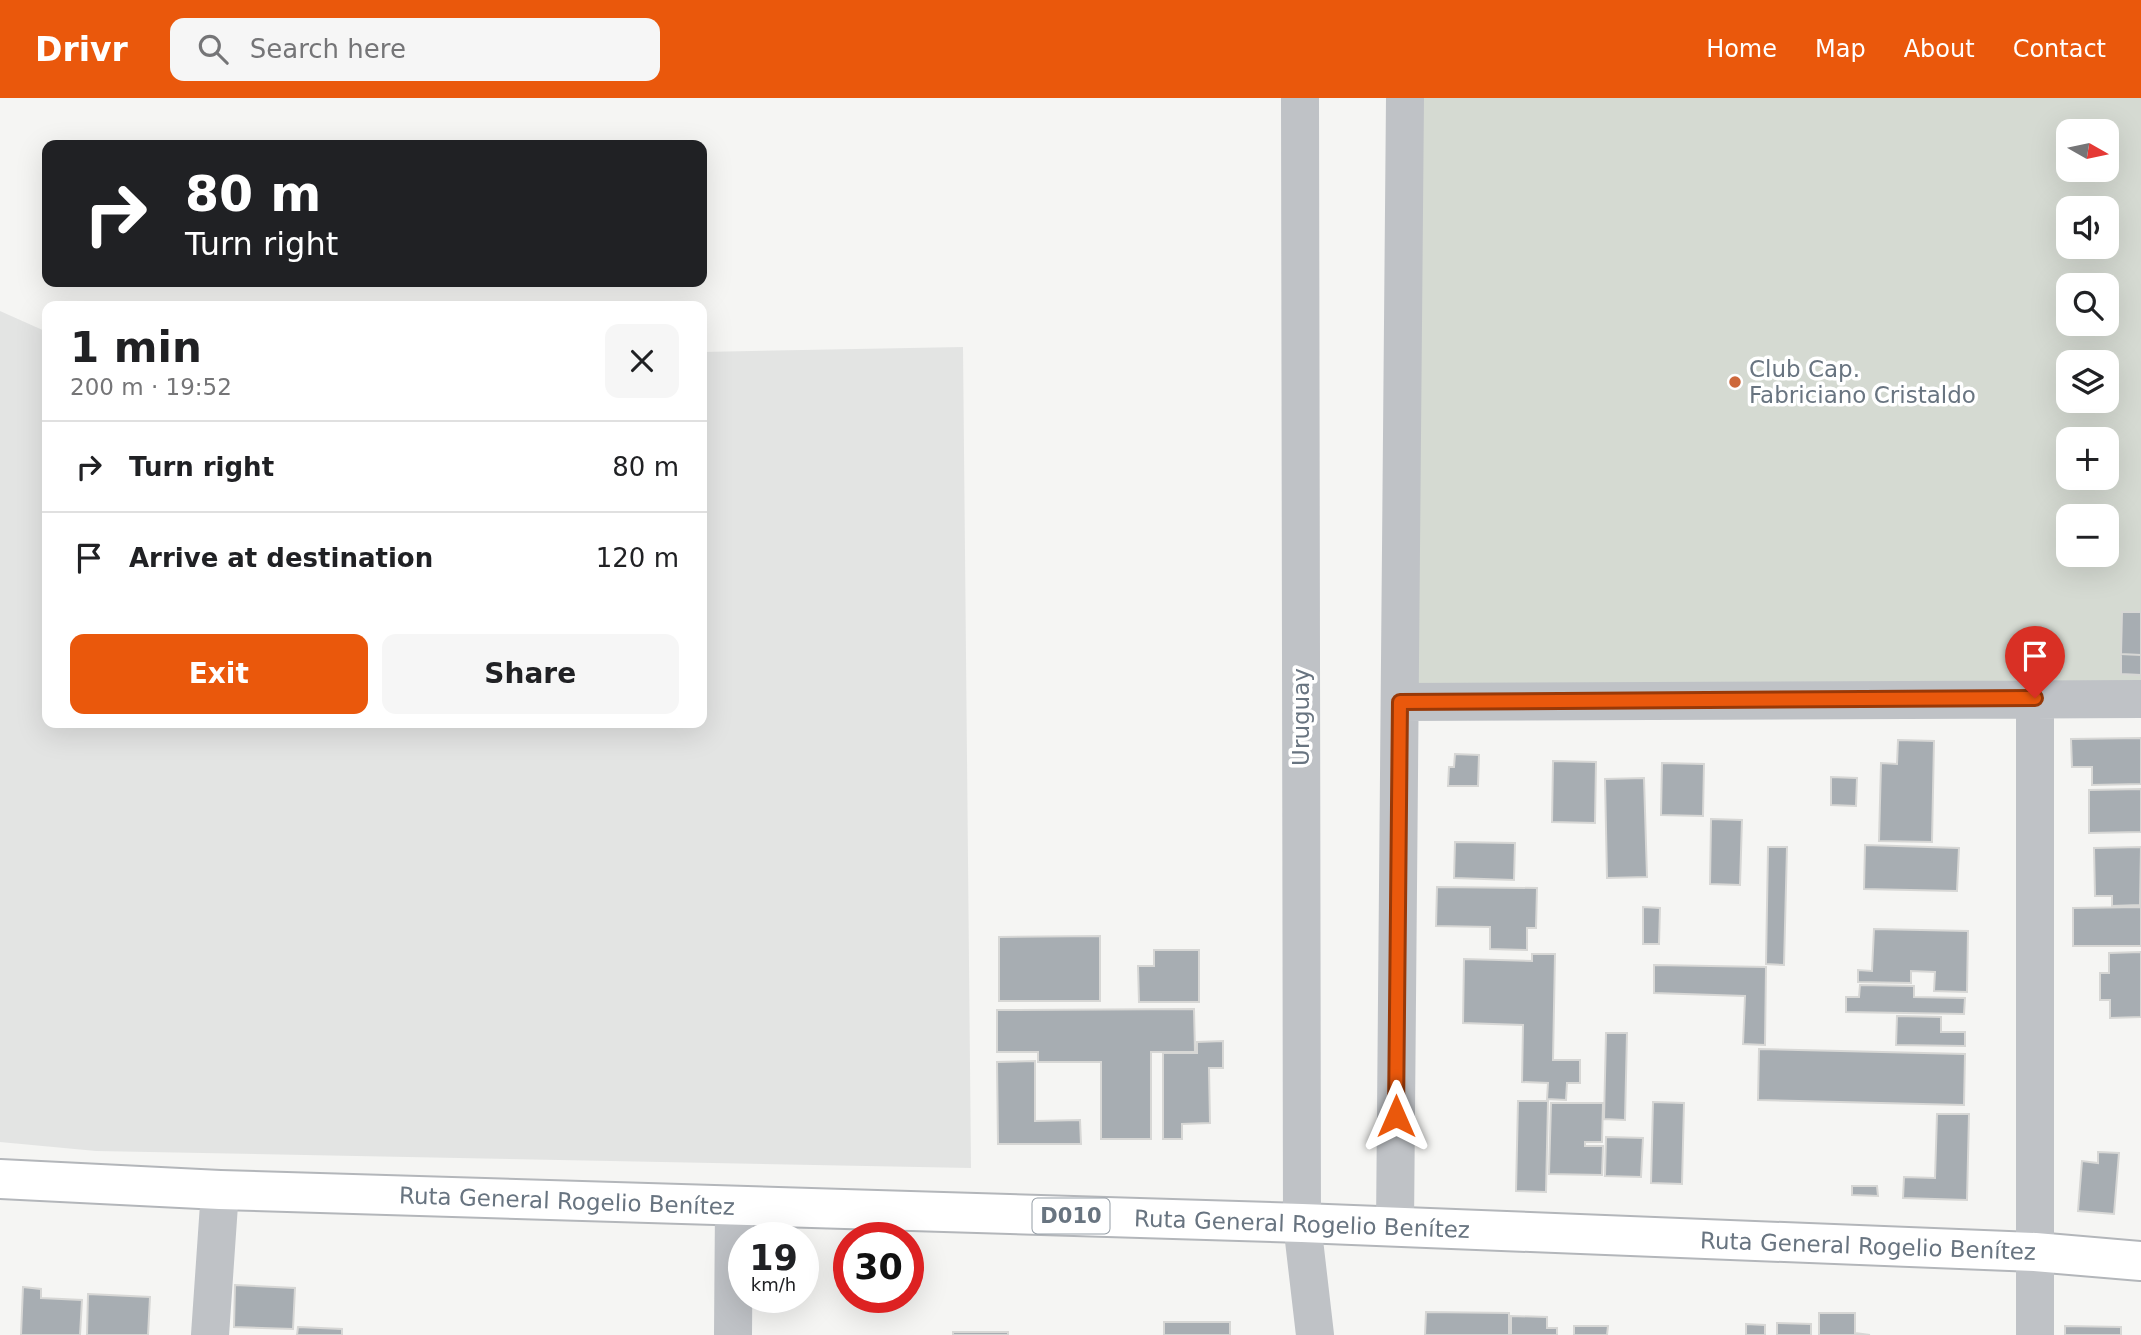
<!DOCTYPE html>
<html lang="en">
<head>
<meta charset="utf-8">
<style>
  body { margin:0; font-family:"DejaVu Sans",sans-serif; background:#f6f6f6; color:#202124; height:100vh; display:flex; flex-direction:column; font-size:26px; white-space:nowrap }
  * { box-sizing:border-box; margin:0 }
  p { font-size:23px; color:#757577 }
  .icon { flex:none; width:38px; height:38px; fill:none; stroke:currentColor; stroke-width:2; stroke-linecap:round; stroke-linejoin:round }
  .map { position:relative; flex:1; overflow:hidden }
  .side { position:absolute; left:42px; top:203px; width:665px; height:427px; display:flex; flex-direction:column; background:#fff; border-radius:14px; box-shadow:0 7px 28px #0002 }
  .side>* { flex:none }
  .banner { position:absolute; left:42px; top:42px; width:665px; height:147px; border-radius:14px; box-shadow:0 7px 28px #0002; background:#202124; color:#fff; overflow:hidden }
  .needle { width:46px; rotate:99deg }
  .tools { position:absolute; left:2056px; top:21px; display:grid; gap:14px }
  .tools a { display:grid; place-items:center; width:63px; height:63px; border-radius:14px; background:#fff; box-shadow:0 7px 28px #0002; font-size:35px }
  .speed { position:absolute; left:728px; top:1124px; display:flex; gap:14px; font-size:35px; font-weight:700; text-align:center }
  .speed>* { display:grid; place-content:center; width:91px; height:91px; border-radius:50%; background:#fff; box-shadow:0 7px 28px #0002; line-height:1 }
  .speed small { font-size:18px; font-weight:400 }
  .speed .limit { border:10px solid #d22; background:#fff; color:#111 }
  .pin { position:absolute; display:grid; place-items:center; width:60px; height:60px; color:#fff; margin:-72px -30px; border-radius:50% 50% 50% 0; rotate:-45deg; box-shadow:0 0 7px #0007 }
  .pin .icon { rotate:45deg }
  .me { position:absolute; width:77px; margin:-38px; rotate:0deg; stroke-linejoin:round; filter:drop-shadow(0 0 5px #0008) }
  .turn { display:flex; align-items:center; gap:24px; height:147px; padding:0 28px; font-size:32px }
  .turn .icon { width:91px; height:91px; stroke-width:2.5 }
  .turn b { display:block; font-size:49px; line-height:60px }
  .round { display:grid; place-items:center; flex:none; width:74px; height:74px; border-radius:14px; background:#f6f6f6 }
  .headline { display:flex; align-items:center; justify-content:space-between; height:119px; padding:0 28px }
  h1 { font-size:42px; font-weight:700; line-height:52px }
  .primary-button { display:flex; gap:14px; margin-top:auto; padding:14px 28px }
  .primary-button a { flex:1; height:80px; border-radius:14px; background:#ea580c; color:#fff; font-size:28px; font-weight:700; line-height:80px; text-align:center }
  .primary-button a+a { background:#f6f6f6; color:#202124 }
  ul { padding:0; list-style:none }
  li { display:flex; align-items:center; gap:21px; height:91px; padding:0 28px; border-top:2px solid #e0e0e0 }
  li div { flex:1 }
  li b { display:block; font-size:26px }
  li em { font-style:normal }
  header { display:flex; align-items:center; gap:42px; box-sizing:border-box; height:98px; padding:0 35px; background:#ea580c; color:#fff }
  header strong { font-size:33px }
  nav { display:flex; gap:38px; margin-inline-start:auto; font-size:24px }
  .search { width:490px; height:63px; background:#f6f6f6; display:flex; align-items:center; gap:18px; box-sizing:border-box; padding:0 24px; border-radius:14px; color:#757577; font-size:26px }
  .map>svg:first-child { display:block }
  .built { fill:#e3e4e3 }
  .green { fill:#d5dad2; fill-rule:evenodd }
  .building { fill:#a7adb2; stroke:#d7d7d5; stroke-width:2 }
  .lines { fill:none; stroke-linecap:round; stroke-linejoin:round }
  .primary-casing { stroke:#b3b6ba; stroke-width:42 }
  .street { stroke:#bfc2c6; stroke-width:38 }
  .primary { stroke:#fff; stroke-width:38 }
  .route-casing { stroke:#983908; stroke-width:18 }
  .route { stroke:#ea580c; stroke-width:12 }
  .poi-dot { fill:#cd683b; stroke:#fff; stroke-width:2.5 }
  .labels { text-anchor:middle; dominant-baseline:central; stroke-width:7; stroke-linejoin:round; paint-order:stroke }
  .shield { fill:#fff; stroke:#959ea6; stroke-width:2 }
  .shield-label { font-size:21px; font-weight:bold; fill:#687480 }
  .poi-label { font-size:23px; fill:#687480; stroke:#fff; text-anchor:start }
  .street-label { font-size:23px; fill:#687480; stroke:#fff }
</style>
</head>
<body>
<header>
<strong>Drivr</strong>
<div class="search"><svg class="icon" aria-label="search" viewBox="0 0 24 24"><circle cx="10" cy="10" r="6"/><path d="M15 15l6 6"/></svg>Search here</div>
<nav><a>Home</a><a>Map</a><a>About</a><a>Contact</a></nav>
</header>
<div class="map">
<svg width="2141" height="1237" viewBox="0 0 2141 1237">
  <rect width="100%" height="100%" fill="#f5f5f3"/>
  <path class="built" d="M0,213L47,234V625H702V254L963,249L971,1070L96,1053L0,1044Z"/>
  <path class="green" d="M1405,0H2141V588L1400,604ZM2068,33H2107V72H2068ZM2068,110H2107V149H2068ZM2068,187H2107V226H2068ZM2068,264H2107V303H2068ZM2068,341H2107V380H2068ZM2068,418H2107V457H2068Z"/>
  <path class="building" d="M2122,514H2141V557L2121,556Z
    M2121,556L2141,557V577L2121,576Z
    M2141,640V686L2092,687V669H2072L2071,641Z
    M1898,642L1934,643L1932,744L1879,743L1881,665L1897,666Z
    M1455,656L1479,657L1478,688H1448L1449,669H1454Z
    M1553,663L1596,664L1595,725L1552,724Z
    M1662,665L1704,666L1703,718L1661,717Z
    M1831,679L1857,680L1856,708L1831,707Z
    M1644,680L1647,779L1607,780L1605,681Z
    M2141,691V734L2089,735V692Z
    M1711,721L1742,722L1740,787L1710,786Z
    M1455,744L1515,745L1514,782L1454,780Z
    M1865,747L1959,750L1957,793L1864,791Z
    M1768,749H1787L1784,867L1766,866Z
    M2141,749L2140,807L2112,808V798H2095L2094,750Z
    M1437,789L1537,790L1536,830H1527V852L1490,851V829L1436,828Z
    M1643,809L1660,810L1659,846H1643Z
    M2141,809V848H2073V810Z
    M1874,831L1968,833L1967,894L1934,893L1935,874L1911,873V885L1858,884V872L1872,873Z
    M1100,838V903H999V839Z
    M1154,852H1199V904H1139L1138,868H1154Z
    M2141,854V919L2110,920V902H2100V875H2109V855Z
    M1532,856H1555L1553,962H1580V985H1567L1566,1002L1547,1001L1548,985L1522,984L1523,927L1463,925L1464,861L1532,863Z
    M1654,867L1766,869L1765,947L1743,946L1745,898L1654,895Z
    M1860,887L1914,888V899L1965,900L1964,916L1846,914V899H1859Z
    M1194,911L1195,954H1151V1041H1101V964H1038V954H997V912Z
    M1897,918L1941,919V934H1965V948L1896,947Z
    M1606,935H1627L1625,1022L1604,1021Z
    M1223,943V970H1209L1210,1025L1182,1026V1041H1163V955H1197V944Z
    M1759,951L1965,956L1964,1007L1758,1002Z
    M1035,963V1023L1080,1022L1081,1046H998L997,964Z
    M1518,1003H1548L1546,1094L1516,1093Z
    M1653,1004L1684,1005L1682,1086L1651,1085Z
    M1551,1005H1603L1602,1044H1585V1048H1603L1602,1077L1549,1076Z
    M1937,1016H1969L1967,1102L1903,1100L1904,1079L1935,1080Z
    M1606,1039L1643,1040L1641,1079L1605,1078Z
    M2098,1054L2119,1055L2114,1116L2078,1113L2082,1063L2098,1065Z
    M1852,1088H1877L1878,1098L1852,1097Z
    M235,1187L295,1190L293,1231L234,1229Z
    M23,1189L41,1191V1200L82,1202L80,1237H21Z
    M88,1196L150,1199L148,1237H87Z
    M1426,1214L1509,1215V1237H1425Z
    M1819,1215H1855V1235L1870,1237H1819Z
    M1511,1218L1547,1219V1230H1557V1237H1511Z
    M1164,1224H1230V1237H1164Z
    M1777,1225L1811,1226V1237H1777Z
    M1746,1226L1765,1227V1237H1746Z
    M1574,1228H1608L1607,1237H1574Z
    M2065,1228L2121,1229V1237H2065Z
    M298,1229L342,1231V1237H297Z
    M953,1234H1008V1237H953Z"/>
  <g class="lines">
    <g class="primary-casing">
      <path id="primary" d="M0,1081L220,1092L1302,1125L2035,1154L2141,1163"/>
    </g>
    <path class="street" d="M1300,0L1302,1125L1315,1237
      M1400,604L2141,601
      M1395,1128L1405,0
      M210,1237L220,1092
      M733,1237L734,1109
      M2035,1237V600"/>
    <use href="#primary" class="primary"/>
  </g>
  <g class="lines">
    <g class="route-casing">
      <path id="route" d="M1396,1018L1400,604L2035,600"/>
    </g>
    <use href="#route" class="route"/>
  </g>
  <circle class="poi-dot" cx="1735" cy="284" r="7"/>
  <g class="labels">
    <rect class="shield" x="1032.5" y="1100.5" width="77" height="35" rx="5"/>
    <g class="shield-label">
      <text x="1071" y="1118">D010</text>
    </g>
    <g class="poi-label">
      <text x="1749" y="271">Club Cap.<tspan x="1749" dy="26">Fabriciano Cristaldo</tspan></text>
    </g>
    <g class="street-label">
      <text transform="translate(1301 619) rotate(-90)">Uruguay</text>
      <text transform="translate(567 1103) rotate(2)">Ruta General Rogelio Benítez</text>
      <text transform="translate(1302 1126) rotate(2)">Ruta General Rogelio Benítez</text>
      <text transform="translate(1868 1148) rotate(2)">Ruta General Rogelio Benítez</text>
    </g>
  </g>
</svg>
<div class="tools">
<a><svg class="needle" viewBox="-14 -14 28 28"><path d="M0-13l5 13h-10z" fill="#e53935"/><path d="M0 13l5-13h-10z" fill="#757577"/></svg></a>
<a><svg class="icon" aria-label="sound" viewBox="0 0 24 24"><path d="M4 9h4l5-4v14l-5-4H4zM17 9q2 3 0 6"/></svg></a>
<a><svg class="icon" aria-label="search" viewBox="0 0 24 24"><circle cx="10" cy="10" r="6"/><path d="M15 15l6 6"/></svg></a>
<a><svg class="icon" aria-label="layers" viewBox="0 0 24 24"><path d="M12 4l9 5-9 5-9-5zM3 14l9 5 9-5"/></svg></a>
<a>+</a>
<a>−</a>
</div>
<div class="speed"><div>19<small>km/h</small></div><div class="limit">30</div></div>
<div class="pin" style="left:2035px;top:600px;background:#d93025"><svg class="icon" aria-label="arrive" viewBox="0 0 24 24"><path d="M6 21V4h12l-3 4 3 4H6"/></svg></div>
<svg class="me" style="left:1396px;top:1018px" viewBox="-20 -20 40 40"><path d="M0-17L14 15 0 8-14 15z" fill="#ea580c" stroke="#fff" stroke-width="4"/></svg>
<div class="banner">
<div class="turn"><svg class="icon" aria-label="right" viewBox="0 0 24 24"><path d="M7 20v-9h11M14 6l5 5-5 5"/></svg><div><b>80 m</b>Turn right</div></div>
</div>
<section class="side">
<div class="headline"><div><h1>1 min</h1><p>200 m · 19:52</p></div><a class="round"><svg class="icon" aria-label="close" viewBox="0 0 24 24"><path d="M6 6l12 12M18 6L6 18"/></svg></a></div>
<ul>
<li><svg class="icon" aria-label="right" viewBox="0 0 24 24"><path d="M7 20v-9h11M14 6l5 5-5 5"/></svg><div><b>Turn right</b></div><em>80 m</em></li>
<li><svg class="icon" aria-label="arrive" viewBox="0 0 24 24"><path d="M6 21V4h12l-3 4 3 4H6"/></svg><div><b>Arrive at destination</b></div><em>120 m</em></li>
</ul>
<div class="primary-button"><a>Exit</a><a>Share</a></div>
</section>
</div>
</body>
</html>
